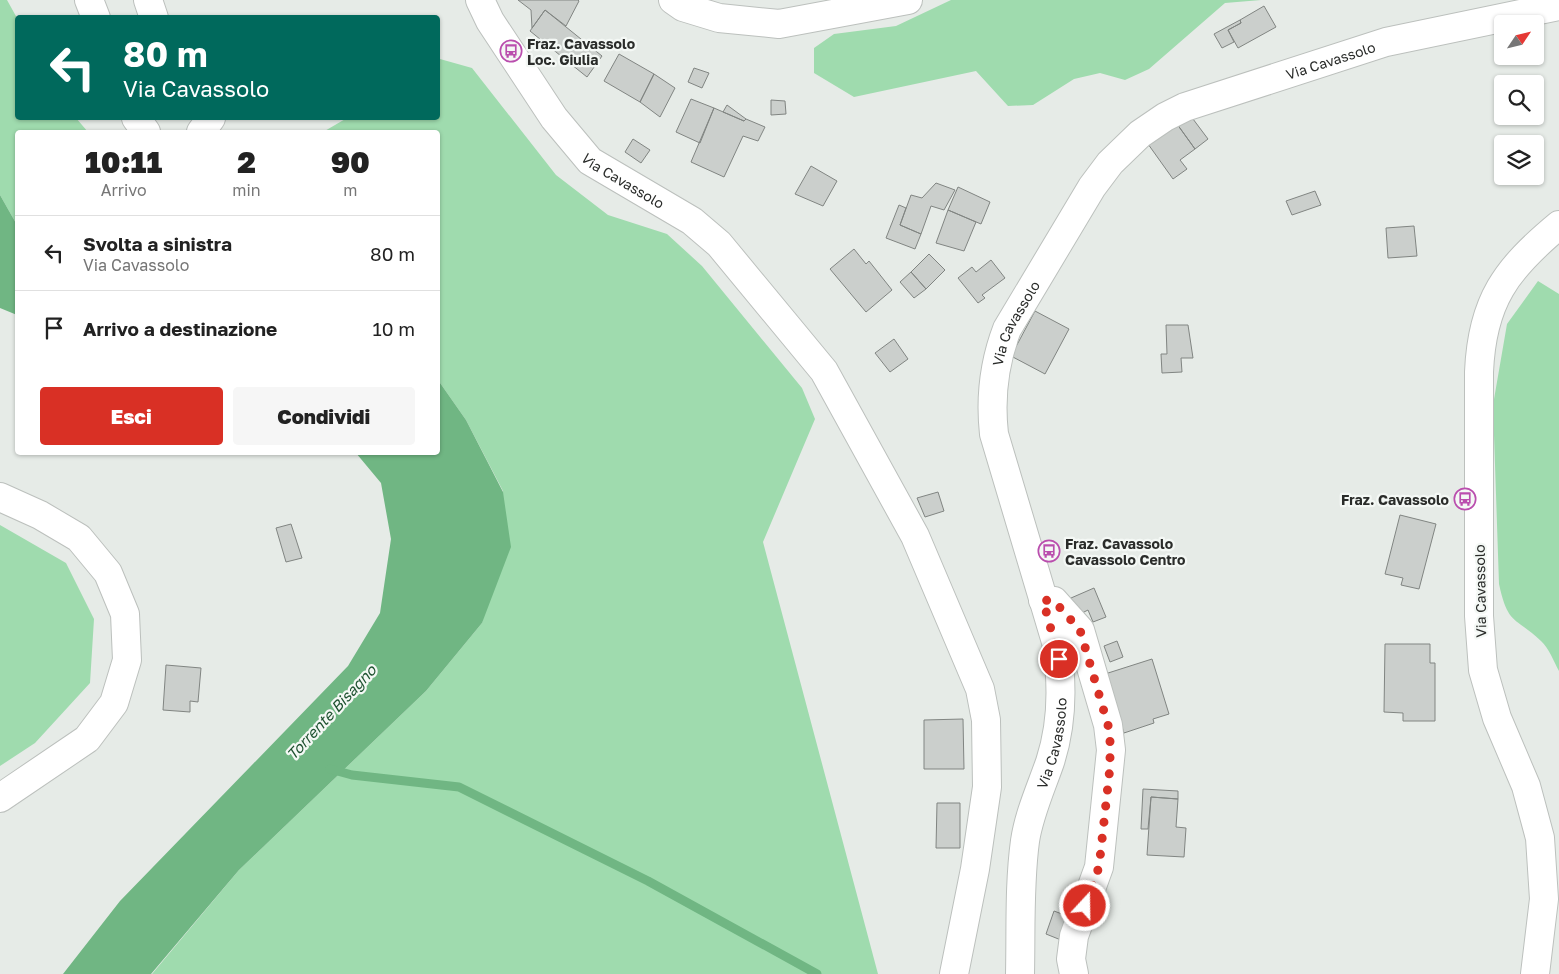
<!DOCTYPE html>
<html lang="it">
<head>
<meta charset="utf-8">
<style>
  body { margin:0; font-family:"Golos Text",sans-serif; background:#f6f6f6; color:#222; height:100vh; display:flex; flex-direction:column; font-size:19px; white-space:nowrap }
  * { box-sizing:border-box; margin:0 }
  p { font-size:16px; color:#767676 }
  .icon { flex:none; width:28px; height:28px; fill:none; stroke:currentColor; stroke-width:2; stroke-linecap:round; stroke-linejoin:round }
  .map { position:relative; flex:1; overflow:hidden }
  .side { position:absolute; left:15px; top:130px; width:425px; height:325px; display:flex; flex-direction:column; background:#fff; border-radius:5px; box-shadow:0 1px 4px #0004 }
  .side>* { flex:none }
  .top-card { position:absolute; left:15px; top:15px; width:425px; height:105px; border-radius:5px; box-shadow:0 1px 4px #0004; background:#00695c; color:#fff; overflow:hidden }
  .needle { width:32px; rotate:55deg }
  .buttons { position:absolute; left:1494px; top:15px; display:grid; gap:10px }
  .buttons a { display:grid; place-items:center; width:50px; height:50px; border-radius:5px; background:#fff; box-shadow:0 1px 4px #0004; font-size:25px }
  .pin { position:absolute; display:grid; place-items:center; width:42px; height:42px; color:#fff; margin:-21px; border:2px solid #fff; border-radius:50%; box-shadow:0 1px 5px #0007 }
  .me { position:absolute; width:55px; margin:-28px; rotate:21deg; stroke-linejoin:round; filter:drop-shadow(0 0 4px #0008) }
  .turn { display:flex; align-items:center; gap:18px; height:105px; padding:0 25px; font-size:22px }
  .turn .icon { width:65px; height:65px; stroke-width:2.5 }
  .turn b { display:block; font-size:35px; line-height:42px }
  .eta { display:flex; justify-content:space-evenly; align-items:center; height:85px; text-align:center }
  .eta b { font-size:30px; font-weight:800; line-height:35px }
  .action { display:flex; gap:10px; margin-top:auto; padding:10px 25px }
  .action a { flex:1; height:58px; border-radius:5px; background:#d93025; color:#fff; font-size:20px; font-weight:800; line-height:58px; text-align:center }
  .action a+a { background:#f6f6f6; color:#222 }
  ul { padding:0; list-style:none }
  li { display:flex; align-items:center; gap:15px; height:75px; padding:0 25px; border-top:1px solid #e0e0e0 }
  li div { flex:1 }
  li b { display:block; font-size:19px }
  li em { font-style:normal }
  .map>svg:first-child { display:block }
  .green { fill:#9fdbae }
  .water { fill:#70b683 }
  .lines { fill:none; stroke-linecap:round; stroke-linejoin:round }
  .stream { stroke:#70b683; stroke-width:9 }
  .building { fill:#cbcfcc; stroke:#818582 }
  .street-casing { stroke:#bcc0bd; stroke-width:30 }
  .secondary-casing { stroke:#bcc0bd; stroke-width:30 }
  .primary-casing { stroke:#bcc0bd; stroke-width:30 }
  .street { stroke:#fff; stroke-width:28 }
  .secondary { stroke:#fff; stroke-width:28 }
  .primary { stroke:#fff; stroke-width:28 }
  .route { stroke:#d93025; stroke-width:9; stroke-dasharray:0 16.2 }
  .labels { text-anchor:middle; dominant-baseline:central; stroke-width:4.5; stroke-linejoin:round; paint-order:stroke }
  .poi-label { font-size:14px; font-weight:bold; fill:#2a2c2a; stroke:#f4f8f5; text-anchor:start }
  .street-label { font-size:14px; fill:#2a2c2a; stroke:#f4f8f5 }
  .water-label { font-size:15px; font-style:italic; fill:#1e5230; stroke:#f4f8f5 }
</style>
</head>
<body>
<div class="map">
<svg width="1559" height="974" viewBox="0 0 1559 974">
  <rect width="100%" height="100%" fill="#e6ebe7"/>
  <path class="green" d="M0,0H7L17,18L18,118H76L88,132H18L17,225L0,195Z
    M951,0H1261L1225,3L1149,69L1125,80L1100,73L1074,79L1033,105L1008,106L976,71L854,97L814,73V48L834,34L896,26Z
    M440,59L472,68L556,175L608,215L667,234L702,266L802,388L815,419L763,542L878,974H152L239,870L426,691L482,623L503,491L466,420L438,380V132H323L347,118H438V61Z
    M1538,281L1559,294V671C1554,662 1549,648 1541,641C1514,616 1508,625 1499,584L1493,405L1507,324Z
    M0,525L66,563L94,619L90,683L35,743L0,766Z"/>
  <path class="water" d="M0,195L17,225V315L0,308Z
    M438,380L466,420L503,492L511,547L482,623L426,691L239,870L151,974H63L120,901L348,666L380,613L391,539L381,483L356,453L438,452Z"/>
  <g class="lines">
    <path class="stream" d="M330,769L352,775L459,787L648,881L817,974"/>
  </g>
  <path class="building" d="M518,0H578L579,1L566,26L545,10L532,28L531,10Z
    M1264,6L1276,27L1238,48L1228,30L1241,23L1240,20Z
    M545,10L602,56L587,77L530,31Z
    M1240,20L1241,23L1228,30L1234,42L1222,48L1214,34Z
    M619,54L654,74L640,102L604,81Z
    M694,68L709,73L702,88L688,82Z
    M654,74L675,88L660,117L640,102Z
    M691,99L714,108L700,143L676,132Z
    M771,100L785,101L786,114L771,115Z
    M727,105L746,119L744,121L723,112Z
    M714,108L744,121L746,119L765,127L758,141L743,136L724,177L691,162Z
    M1190,115L1208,139L1195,149L1177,124Z
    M1177,124L1195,149L1180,160L1187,169L1173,179L1148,144Z
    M633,139L650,150L641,163L625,152Z
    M811,166L837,181L823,206L795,194Z
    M936,183L955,190L944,210L931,206L921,234L900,225L911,195L922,198Z
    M958,187L990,202L981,224L948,210Z
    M1315,191L1321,205L1292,215L1286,201Z
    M899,205L906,208L900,225L921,234L915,249L886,238Z
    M948,210L976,222L964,251L936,243Z
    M1414,226L1417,256L1388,258L1386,228Z
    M854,249L866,264L869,261L892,290L866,312L830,269Z
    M929,254L945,270L926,289L911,272Z
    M991,260L1005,278L982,295L985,298L978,303L958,278L972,267L976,272Z
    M911,272L926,289L914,298L900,282Z
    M1035,311L1069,329L1045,374L1011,356Z
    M1166,325H1188L1193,358H1181L1182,372L1162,373L1161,354H1167Z
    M894,339L908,359L890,372L875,353Z
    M938,492L944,511L925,517L917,498Z
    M1400,515L1436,524L1419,589L1401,585L1403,578L1385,574Z
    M291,524L302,558L286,562L276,528Z
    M1094,588L1106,617L1093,622L1088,610L1078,615L1071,598Z
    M1117,641L1123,657L1110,662L1104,646Z
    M1385,644H1430V663H1435V721H1403V713L1384,712Z
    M1152,659L1169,714L1153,719L1154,723L1124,733L1105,674Z
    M166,665L201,668L198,702L190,701V712L163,710Z
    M963,719L964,769H924V720Z
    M1143,789L1178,791V799L1151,797L1148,829H1141Z
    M1151,797L1178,799L1176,827L1186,828L1184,857L1147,855Z
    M937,803H960V848H936Z
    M1054,911L1070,917L1061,940L1046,934Z"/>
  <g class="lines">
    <g class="street-casing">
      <path id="street" d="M1043,600L1054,601L1080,630L1108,725L1111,750L1099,867L1074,936L1071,959L1074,974"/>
    </g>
    <g class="secondary-casing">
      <g id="secondary">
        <path d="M89,0L96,18"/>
        <path d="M148,0L154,18"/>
        <path id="s1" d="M480,0L490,21L554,118L590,161L692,221L719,244L824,371L915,536L980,689L986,720L987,787L975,869L954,974"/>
        <path d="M673,0L683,7L719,18L779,24L908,0"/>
        <path d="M136,118L146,132"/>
        <path d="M201,132L211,118"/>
        <path id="s2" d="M1020,974C1021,930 1019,885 1025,841C1029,814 1041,788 1050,762C1063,722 1063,683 1056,642L994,434C990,398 994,363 1007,329L1092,187L1110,163L1140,134L1165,117L1185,107L1386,42L1559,6"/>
        <path d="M1535,974L1544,899L1540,838L1526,786L1497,718L1483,670L1479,616V372C1482,301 1506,269 1559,225"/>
      </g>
    </g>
    <g class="primary-casing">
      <path id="primary" d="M0,497L40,515L79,538L108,573L125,614L127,660L114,703L87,739L0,798"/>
    </g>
    <use href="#street" class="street"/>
    <use href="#secondary" class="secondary"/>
    <use href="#primary" class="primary"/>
  </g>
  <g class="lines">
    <path class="route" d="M1059,659L1043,600L1054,601L1080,630L1108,725L1110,739V767L1099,867L1085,906"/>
  </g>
  <defs>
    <g id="bus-ring" transform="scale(1.125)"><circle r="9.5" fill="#f4f8f5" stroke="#ba4eae" stroke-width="1.5"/><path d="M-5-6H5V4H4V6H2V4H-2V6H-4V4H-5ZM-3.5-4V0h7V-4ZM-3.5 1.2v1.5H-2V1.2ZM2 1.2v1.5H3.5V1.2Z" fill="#ba4eae"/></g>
  </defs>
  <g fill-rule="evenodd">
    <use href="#bus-ring" x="511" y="51"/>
    <use href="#bus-ring" x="1465" y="499"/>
    <use href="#bus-ring" x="1049" y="551"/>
  </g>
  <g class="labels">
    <g class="poi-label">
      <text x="527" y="43">Fraz. Cavassolo<tspan x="527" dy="16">Loc. Giulia</tspan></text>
      <text x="1449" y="499" text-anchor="end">Fraz. Cavassolo</text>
      <text x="1065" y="543">Fraz. Cavassolo<tspan x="1065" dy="16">Cavassolo Centro</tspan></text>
    </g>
    <g class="street-label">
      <text stroke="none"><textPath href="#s2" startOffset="1104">Via Cavassolo</textPath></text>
      <text stroke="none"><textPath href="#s1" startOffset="234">Via Cavassolo</textPath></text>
      <text stroke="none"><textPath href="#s2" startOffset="670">Via Cavassolo</textPath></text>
      <text transform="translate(1480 591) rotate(-91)">Via Cavassolo</text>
      <text stroke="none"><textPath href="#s2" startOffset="235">Via Cavassolo</textPath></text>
    </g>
    <g class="water-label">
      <text transform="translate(331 712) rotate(-47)">Torrente Bisagno</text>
    </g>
  </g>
</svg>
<div class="buttons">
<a><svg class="needle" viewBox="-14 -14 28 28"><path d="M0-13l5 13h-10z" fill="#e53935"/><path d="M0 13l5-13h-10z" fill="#767676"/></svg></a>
<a><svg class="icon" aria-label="search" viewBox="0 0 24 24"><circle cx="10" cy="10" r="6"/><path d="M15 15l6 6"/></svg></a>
<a><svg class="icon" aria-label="layers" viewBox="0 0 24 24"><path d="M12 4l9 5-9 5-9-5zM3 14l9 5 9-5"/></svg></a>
</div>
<div class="pin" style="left:1059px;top:659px;background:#d93025"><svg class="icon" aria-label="arrive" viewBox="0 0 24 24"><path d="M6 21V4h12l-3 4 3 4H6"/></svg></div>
<svg class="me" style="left:1085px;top:906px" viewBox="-20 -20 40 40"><circle r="17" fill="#d93025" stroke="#fff" stroke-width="3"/><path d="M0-11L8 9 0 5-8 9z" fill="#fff"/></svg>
<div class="top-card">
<div class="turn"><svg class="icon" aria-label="left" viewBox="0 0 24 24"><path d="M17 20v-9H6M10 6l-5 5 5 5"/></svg><div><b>80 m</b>Via Cavassolo</div></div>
</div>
<section class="side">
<div class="eta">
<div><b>10:11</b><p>Arrivo</p></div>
<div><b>2</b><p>min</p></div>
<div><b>90</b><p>m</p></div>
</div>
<ul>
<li><svg class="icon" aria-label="left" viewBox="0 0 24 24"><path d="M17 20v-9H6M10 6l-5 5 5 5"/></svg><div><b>Svolta a sinistra</b><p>Via Cavassolo</p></div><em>80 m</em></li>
<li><svg class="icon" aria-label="arrive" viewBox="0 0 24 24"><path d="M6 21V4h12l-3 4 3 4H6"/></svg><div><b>Arrivo a destinazione</b></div><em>10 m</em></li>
</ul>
<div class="action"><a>Esci</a><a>Condividi</a></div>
</section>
</div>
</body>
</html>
